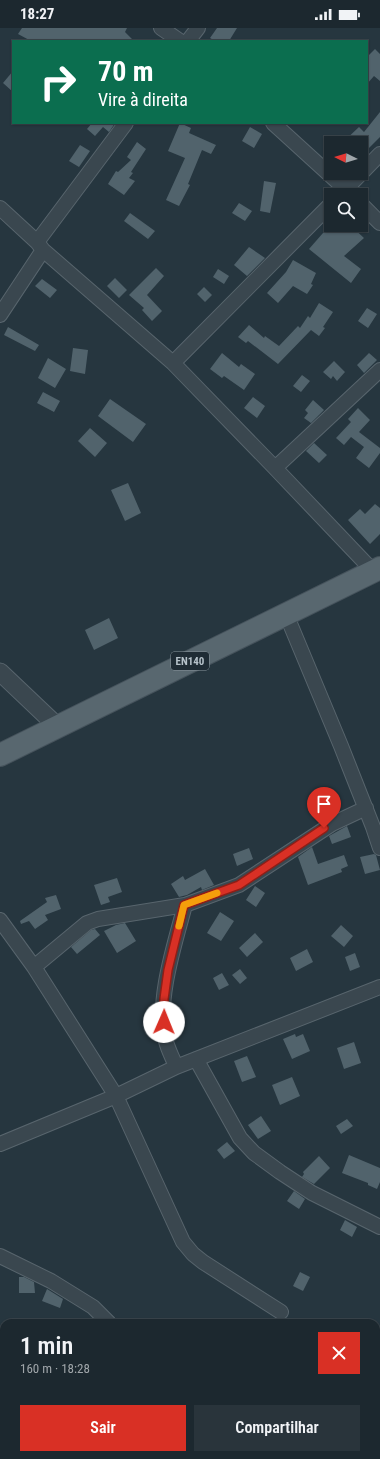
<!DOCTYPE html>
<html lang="pt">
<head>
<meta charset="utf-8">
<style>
  body { margin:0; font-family:"Roboto Condensed",sans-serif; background:#29343b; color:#f1f3f6; height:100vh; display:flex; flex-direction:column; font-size:15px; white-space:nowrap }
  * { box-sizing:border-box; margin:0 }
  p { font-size:13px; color:#a0a6aa }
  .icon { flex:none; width:22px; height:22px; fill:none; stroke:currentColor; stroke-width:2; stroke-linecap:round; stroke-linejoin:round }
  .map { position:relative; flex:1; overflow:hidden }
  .details { position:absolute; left:0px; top:1291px; width:380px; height:140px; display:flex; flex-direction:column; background:#1c282f; border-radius:12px 12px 0 0; box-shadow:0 1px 3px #0004,0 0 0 1px #3a444b }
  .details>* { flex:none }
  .guide { position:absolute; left:12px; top:12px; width:356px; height:84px; border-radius:0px; box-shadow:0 1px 3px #0004,0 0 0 1px #3a444b; background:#0b6e4f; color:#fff; overflow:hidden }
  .needle { width:26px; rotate:275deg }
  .controls { position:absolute; left:324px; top:108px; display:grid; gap:8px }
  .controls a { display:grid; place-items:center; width:44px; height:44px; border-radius:0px; background:#1c282f; box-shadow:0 1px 3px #0004,0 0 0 1px #3a444b; font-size:20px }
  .pin { position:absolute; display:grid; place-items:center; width:34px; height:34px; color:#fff; margin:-41px -17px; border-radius:50% 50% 50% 0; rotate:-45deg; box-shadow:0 0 4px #0007 }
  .pin .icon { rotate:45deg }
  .me { position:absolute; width:44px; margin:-22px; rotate:1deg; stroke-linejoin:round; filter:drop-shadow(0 0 3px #0008) }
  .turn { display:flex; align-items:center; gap:14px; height:84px; padding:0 20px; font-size:18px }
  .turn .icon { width:52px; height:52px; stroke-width:2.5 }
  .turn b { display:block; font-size:28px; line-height:34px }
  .round { display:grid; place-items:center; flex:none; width:42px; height:42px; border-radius:0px; background:#29343b }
  .overview { display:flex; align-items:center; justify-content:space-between; height:68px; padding:0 20px }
  h1 { font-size:24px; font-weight:600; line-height:30px }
  .cta { display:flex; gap:8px; margin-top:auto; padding:8px 20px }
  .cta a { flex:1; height:46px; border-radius:0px; background:#d93025; color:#fff; font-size:16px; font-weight:600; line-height:46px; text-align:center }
  .cta a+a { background:#29343b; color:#f1f3f6 }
  .status { display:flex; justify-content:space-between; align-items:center; height:28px; padding:0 20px; background:#1c282f; direction:ltr }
  .status svg { height:11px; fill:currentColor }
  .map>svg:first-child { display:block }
  .building { fill:#51636c }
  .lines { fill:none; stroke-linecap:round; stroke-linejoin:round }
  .minor-casing { stroke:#58656d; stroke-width:16 }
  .tertiary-casing { stroke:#58656d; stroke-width:19 }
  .primary-casing { stroke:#46535c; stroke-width:24 }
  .minor { stroke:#3a474f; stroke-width:14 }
  .tertiary { stroke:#3a474f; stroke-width:17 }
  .primary { stroke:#58676f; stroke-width:22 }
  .route-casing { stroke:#8d1f18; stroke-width:10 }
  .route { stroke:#d93025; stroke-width:7 }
  .slow { stroke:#f59e0b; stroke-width:7 }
  .labels { text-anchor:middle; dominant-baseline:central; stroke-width:3.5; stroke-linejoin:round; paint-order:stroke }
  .shield { fill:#1f2c35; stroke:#89959d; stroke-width:1 }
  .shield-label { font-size:11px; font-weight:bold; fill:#b6c2ca }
</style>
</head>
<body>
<div class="status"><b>18:27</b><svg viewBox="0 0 49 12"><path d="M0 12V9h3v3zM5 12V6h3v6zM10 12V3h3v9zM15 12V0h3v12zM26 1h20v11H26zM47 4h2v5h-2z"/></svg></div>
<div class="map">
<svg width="380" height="1431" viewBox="0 0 380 1431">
  <rect width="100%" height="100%" fill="#26363f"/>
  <path class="building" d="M22,0H127L125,4L134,13H31L18,6Z
    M217,0H237L229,13H215L210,10Z
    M375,21L380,26V53L374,48L367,56V29Z
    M13,43V64L3,55Z
    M380,84V109L361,128V115H342L359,99L364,104Z
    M92,95H115L109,104L103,99L95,108L87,101Z
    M180,95L191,100L189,105L216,117L211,126L202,122L188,156L190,157L179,178L166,172L185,130L168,123Z
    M250,99L262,106L254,120L242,113Z
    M137,114L146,121L131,144L133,145L129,150L135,153L124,167L108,156L116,143L118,144L131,132L127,129Z
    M80,117L90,123L79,139L69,133Z
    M264,153L276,155L270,185L260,183Z
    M239,175L252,183L245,193L232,185Z
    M130,185L155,203L148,211L124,193Z
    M330,197H350L364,210L344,228L361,241L351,255L309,221Z
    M249,219L265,230L247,248L234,237Z
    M293,232L316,245L311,256L313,257L307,266L293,258L278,275L267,265L286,244Z
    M156,240L164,248L147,267L162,283L152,293L142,282L144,280L129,267Z
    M218,241L229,248L224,256L213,249Z
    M115,250L127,262L119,270L107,258Z
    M42,251L57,262L50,270L35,258Z
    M204,259L212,267L205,274L197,266Z
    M319,275L333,284L323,299L325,300L319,308L311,302L278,336L248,313L246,315L238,309L249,297L264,310L265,308L279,318L298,298L300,300L308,288L310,290Z
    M367,280L377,286L368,300L358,293Z
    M8,299L39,317L35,323L4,307Z
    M73,320L88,322L85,346L70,343Z
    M222,325L239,339L241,336L255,346L244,362L224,348L222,350L210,341Z
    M369,325L377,332L364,345L357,337Z
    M48,330L66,341L55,360L38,350Z
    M334,333L345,344L337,353L333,348L331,351L323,344Z
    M302,347L310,353L301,364L293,358Z
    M43,364L60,373L54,384L37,375Z
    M253,369L265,378L257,390L244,380Z
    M110,371L146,396L133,414L98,388Z
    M313,372L324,382L311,395L304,390L308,385L305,382Z
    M358,380L370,392L359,404L380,420V425L369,440L356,430L364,419L351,409L344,417L336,410L351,394L348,391Z
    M90,400L107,415L95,429L78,413Z
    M314,415L327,427L319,435L306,423Z
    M128,455L141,485L125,493L111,462Z
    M375,476L380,480V506L370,516L348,492L360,481L365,486Z
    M109,590L118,610L94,622L85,602Z
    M347,798L351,809L332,816L329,808Z
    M312,819L318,836L344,827L348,838L341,841L342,844L308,857L298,829Z
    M249,820L253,831L237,838L233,826Z
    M374,826L376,827L380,842L365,846L360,829Z
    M205,841L214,857L202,862L201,859L187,867L179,869L171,856L183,848L185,852Z
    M117,850L122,864L108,869L110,874L101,877L94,857Z
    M255,858L265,865L256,879L246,872Z
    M56,867L61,881L45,887L48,892L35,901L29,893L21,896L20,893L47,874L45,870Z
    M220,884L234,893L221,913L207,905Z
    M125,895L136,913L117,925L104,903L116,897Z
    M341,897L353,908L344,919L331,908Z
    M95,901L100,907L77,926L71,919L91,902Z
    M255,905L263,914L247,929L239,920Z
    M307,921L313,934L296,943L290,930Z
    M355,925L360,939L350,943L345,929Z
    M240,941L247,950L240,956L232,947Z
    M222,945L229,957L219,962L213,950Z
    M295,1006L296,1009L303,1006L310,1023L292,1031L283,1011Z
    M354,1014L361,1035L344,1041L337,1020Z
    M247,1028L256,1049L242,1054L234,1033Z
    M292,1049L300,1068L280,1077L272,1057Z
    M261,1088L271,1103L258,1111L248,1097Z
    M347,1091L353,1098L341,1106L336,1098Z
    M227,1114L235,1123L224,1131L217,1122Z
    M349,1127L380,1140V1154L377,1161L368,1157V1155L342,1145Z
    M319,1128L330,1140L314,1156L302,1149L304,1146L303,1144Z
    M294,1163L305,1171L299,1181L287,1173Z
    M345,1192L357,1199L352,1209L340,1202Z
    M300,1244L310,1249L303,1263L293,1258Z
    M19,1249H24L34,1254L35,1265H19Z
    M47,1261L63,1271L60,1280L42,1273Z"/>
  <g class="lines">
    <g class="minor-casing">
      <path id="minor" d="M161,0L180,13
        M188,13L198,0
        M273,95L352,167
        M340,167L380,126
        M361,176L380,195
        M0,180L37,214L43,222L173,335L275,440L373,543
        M37,214L126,95
        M0,287L43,222
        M173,335L331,176
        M275,440L380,342
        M286,586L341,718L373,799L380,820
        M0,892L34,939L116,1068L183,1214L193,1226L203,1234L281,1284
        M34,939L87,895L98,891L185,877L239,857L332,796L366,780
        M196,1031L240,1110L254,1125L280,1144L312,1165L380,1199
        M176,1039C173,1030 168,1022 166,1013C155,975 175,915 185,877
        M0,1116L116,1068L176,1039L380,959
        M0,1228L51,1253L93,1279L109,1295"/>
    </g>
    <g class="tertiary-casing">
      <path id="tertiary" d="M0,644L58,699"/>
    </g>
    <g class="primary-casing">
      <path id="primary" d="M0,727L380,540"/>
    </g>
    <use href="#minor" class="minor"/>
    <use href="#tertiary" class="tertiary"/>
    <use href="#primary" class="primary"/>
  </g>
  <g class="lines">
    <g class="route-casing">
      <path id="route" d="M164,994V971L168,942L184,877L239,857L324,800"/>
    </g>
    <use href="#route" class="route"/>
    <path class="slow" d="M179,898L184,877L217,865"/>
  </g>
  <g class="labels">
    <rect class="shield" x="171" y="624" width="38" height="18" rx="3"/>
    <g class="shield-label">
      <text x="190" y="633">EN140</text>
    </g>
  </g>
</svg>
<div class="controls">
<a><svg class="needle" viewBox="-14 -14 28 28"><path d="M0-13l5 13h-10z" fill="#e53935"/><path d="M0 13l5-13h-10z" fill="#a0a6aa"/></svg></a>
<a><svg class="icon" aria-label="search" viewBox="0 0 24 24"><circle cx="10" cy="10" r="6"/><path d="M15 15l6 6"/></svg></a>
</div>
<div class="pin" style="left:324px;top:800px;background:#d93025"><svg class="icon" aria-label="arrive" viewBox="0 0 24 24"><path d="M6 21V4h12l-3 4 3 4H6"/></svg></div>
<svg class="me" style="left:164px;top:994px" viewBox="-20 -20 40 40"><circle r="19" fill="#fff"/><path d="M0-13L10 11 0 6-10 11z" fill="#d93025"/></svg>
<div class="guide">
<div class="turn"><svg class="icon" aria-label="right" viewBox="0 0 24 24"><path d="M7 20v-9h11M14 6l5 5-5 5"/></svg><div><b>70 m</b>Vire à direita</div></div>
</div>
<section class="details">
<div class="overview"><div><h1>1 min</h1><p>160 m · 18:28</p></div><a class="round" style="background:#d93025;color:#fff"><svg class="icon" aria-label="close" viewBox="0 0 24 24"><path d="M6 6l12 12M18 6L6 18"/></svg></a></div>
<div class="cta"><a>Sair</a><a>Compartilhar</a></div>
</section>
</div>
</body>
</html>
